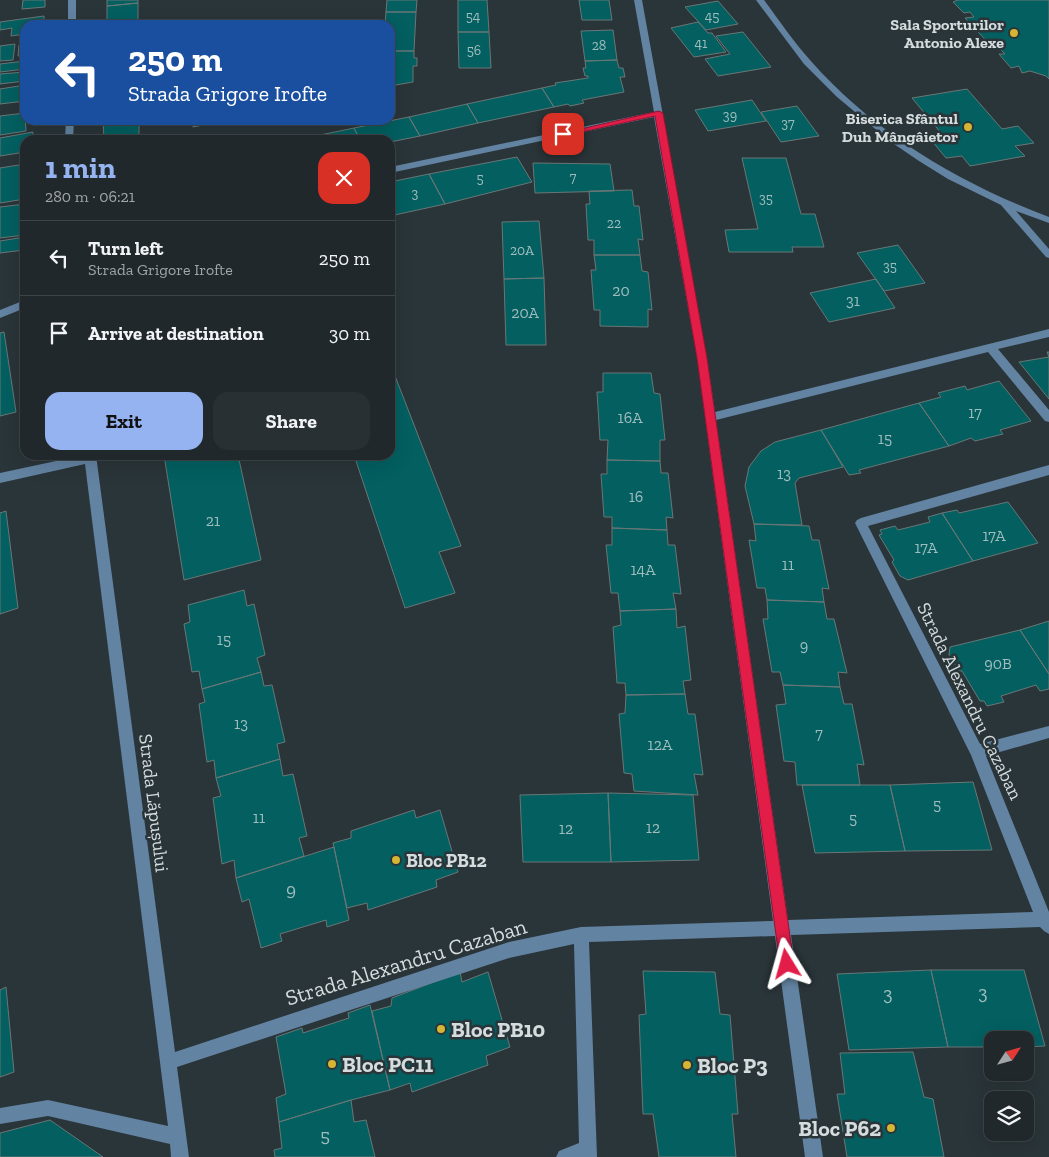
<!DOCTYPE html>
<html lang="en">
<head>
<meta charset="utf-8">
<style>
  body { margin:0; font-family:"Zilla Slab",serif; background:#283033; color:#f1f3f6; height:100vh; display:flex; flex-direction:column; font-size:19px; white-space:nowrap }
  * { box-sizing:border-box; margin:0 }
  p { font-size:16px; color:#a2a6a9 }
  .icon { flex:none; width:28px; height:28px; fill:none; stroke:currentColor; stroke-width:2; stroke-linecap:round; stroke-linejoin:round }
  .map { position:relative; flex:1; overflow:hidden }
  .sheet { position:absolute; left:20px; top:135px; width:375px; height:325px; display:flex; flex-direction:column; background:#20282b; border-radius:15px; box-shadow:0 5px 20px #0002,0 0 0 1px #3d4447 }
  .sheet>* { flex:none }
  .top-card { position:absolute; left:20px; top:20px; width:375px; height:105px; border-radius:15px; box-shadow:0 5px 20px #0002,0 0 0 1px #3d4447; background:#1a4fa0; color:#fff; overflow:hidden }
  .needle { width:32px; rotate:54deg }
  .tools { position:absolute; left:984px; top:1031px; display:grid; gap:10px }
  .tools a { display:grid; place-items:center; width:50px; height:50px; border-radius:10px; background:#20282b; box-shadow:0 5px 20px #0002,0 0 0 1px #3d4447; font-size:25px }
  .pin { position:absolute; display:grid; place-items:center; width:42px; height:42px; color:#fff; margin:-21px; border-radius:10px; box-shadow:0 2px 8px #0006 }
  .me { position:absolute; width:55px; margin:-28px; rotate:352deg; stroke-linejoin:round; filter:drop-shadow(0 0 4px #0008) }
  .turn { display:flex; align-items:center; gap:18px; height:105px; padding:0 25px; font-size:22px }
  .turn .icon { width:65px; height:65px; stroke-width:2.5 }
  .turn b { display:block; font-size:35px; line-height:42px }
  .round { display:grid; place-items:center; flex:none; width:52px; height:52px; border-radius:15px; background:#283033 }
  .overview { display:flex; align-items:center; justify-content:space-between; height:85px; padding:0 25px }
  h1 { font-size:30px; font-weight:700; line-height:38px; color:#95b2f1 }
  .cta { display:flex; gap:10px; margin-top:auto; padding:10px 25px }
  .cta a { flex:1; height:58px; border-radius:15px; background:#95b2f1; color:#111; font-size:20px; font-weight:700; line-height:58px; text-align:center }
  .cta a+a { background:#283033; color:#f1f3f6 }
  ul { padding:0; list-style:none }
  li { display:flex; align-items:center; gap:15px; height:75px; padding:0 25px; border-top:1px solid #3d4447 }
  li div { flex:1 }
  li b { display:block; font-size:19px }
  li em { font-style:normal }
  .map>svg:first-child { display:block }
  .building { fill:#035f60; stroke:#697776 }
  .lines { fill:none; stroke-linecap:round; stroke-linejoin:round }
  .minor { fill:#6383a2; fill-rule:evenodd }
  .route { fill:#e11d48; stroke:#92132f }
  .poi-dot { fill:#d5b534; stroke:#2a3539; stroke-width:2 }
  .labels { text-anchor:middle; dominant-baseline:central; stroke-width:5; stroke-linejoin:round; paint-order:stroke }
  .far-number-label { font-size:14px; fill:#a0bdbe }
  .far-poi-label { font-size:16px; font-weight:bold; fill:#d5dcde; stroke:#2a3539; text-anchor:end }
  .number-label { font-size:16px; fill:#a0bdbe }
  .street-label { font-size:19px; fill:#d5dcde; stroke:#2a3539 }
  .poi-label { font-size:19px; font-weight:bold; fill:#d5dcde; stroke:#2a3539; text-anchor:start }
  .near-number-label { font-size:19px; fill:#a0bdbe }
  .near-street-label { font-size:22px; fill:#d5dcde; stroke:#2a3539 }
  .near-poi-label { font-size:22px; font-weight:bold; fill:#d5dcde; stroke:#2a3539; text-anchor:start }
</style>
</head>
<body>
<div class="map">
<svg width="1049" height="1157" viewBox="0 0 1049 1157">
  <rect width="100%" height="100%" fill="#2a3539"/>
  <path class="building" d="M23,0H45V7L22,9Z
    M107,0H138V3L107,6Z
    M387,0H417L416,12H386Z
    M458,0H487L489,32H458Z
    M579,0H609L612,20H582Z
    M958,0H1049V79L1046,76L1030,71L1022,73L1019,66L1011,68L999,54H1005L1000,49L992,47L965,18L974,17L970,12L964,13L953,2Z
    M718,1L738,24L706,30L685,7Z
    M138,3V25H107V6Z
    M386,12H416L414,51H390V25H385Z
    M44,16V25H25V34L11,36L12,28L0,30V22Z
    M698,22L708,33H712L726,52L694,57L671,28Z
    M613,30L617,60L585,61L581,31Z
    M458,32H489L491,68H459Z
    M743,32L771,67L718,76L705,59L730,54L716,36Z
    M15,44L13,60L0,61V46Z
    M25,44V55L18,56L19,45Z
    M390,51H414V58H417V66H413V82L390,86Z
    M617,60L619,68H623L625,77H620L624,92L582,100L584,103L570,106L568,104L554,107L542,88L556,85L555,83L588,78V76H585L583,68H586L585,61Z
    M25,61V69L0,72V64Z
    M25,72V81L0,84V74Z
    M25,85V101L0,104V89Z
    M542,88L554,107L478,123L467,104Z
    M967,89L1002,129L1018,126L1034,143L1015,146L1025,156L970,166L962,156L946,158L932,141L946,139L912,98Z
    M752,100L766,121L708,131L695,110Z
    M467,104L478,123L420,136L409,117Z
    M797,106L819,136L781,142L761,112Z
    M25,113L26,131L0,135V116Z
    M409,117L420,136L390,142V140H360L354,128Z
    M103,120H139V140H104Z
    M192,120H228L193,127Z
    M354,128L360,140H296Z
    M33,132V140H25V152L0,156V138Z
    M517,157L532,182L445,204L429,174Z
    M742,158H786L801,214H815L824,247H792L793,252H729L725,230L758,229Z
    M533,163L610,164L614,191L535,193Z
    M25,164V199L0,203V168Z
    M429,174L445,204L390,216V182Z
    M632,190L634,206H639L643,240L638,239L640,255H594V240H588L586,204H590L589,191Z
    M25,204V235L0,238V207Z
    M539,221L544,278L504,279L502,222Z
    M25,237L24,250L0,253V241Z
    M898,245L925,283L884,291L857,253Z
    M594,255H640L642,271L648,272L652,310L648,309V327L600,326V310H594L591,270H596Z
    M544,278L546,345H506L504,279Z
    M876,279L895,308L829,322L810,293Z
    M4,332L16,412L0,416V333Z
    M1047,352H1049V399L1019,362L1049,357Z
    M390,363L461,546L439,552L455,593L405,608L354,455H390Z
    M603,373H651L654,393L660,394L665,440H660V461L607,460L608,440H600L597,392H603Z
    M999,381L1031,421L1000,430L1003,434L975,441L971,438L949,446L919,403L941,397L938,393L965,386L967,390Z
    M919,403L949,446L859,470L861,473L849,475L821,430Z
    M821,430L843,467L799,478L795,483L802,525L754,524L745,486L749,467L761,451L775,442Z
    M164,455H238L261,560L184,580Z
    M607,460L660,461L661,473H668L673,518L666,517L667,530L612,528V517H604L601,474H607Z
    M1008,502L1038,543L973,561L942,513L957,510L959,513Z
    M6,511L18,608L0,614V513Z
    M942,513L973,561L908,580L900,576L892,562L894,560L879,535L882,534L880,530L895,526L898,530L930,522L928,517Z
    M754,524L809,526L812,540H819L829,589L822,588L824,602L767,600L765,588H757L749,540L756,541Z
    M612,528L667,530L668,545H675L681,594L673,593L676,609L620,611L618,593H611L606,545H612Z
    M244,590L247,606L254,604L265,655L257,658L261,672L202,689L199,671L192,672L184,624L190,622L188,605Z
    M767,600L824,602L827,619H834L847,673L838,672L840,687L783,685L780,672H772L763,619H768Z
    M676,609L677,628L685,626L691,680L683,681L685,694L626,695L625,683H617L613,627L621,625L620,611Z
    M1049,621V674L1020,630Z
    M1020,630L1049,674V689L1040,691L1036,685L1001,696L1004,702L987,706L984,701H980L962,671H959L949,655L950,647Z
    M261,672L264,686L272,685L285,742L277,744L280,759L216,778L214,760L207,762L199,704L205,702L202,689Z
    M783,685L840,687L844,704H852L864,765L857,764L860,785H797L795,762L784,761L776,705L786,704Z
    M685,694L688,714H695L703,775L694,774L698,795L634,791L632,774L624,773L619,714L625,713L626,695Z
    M280,759L283,776L293,774L307,836L299,838L304,856L236,878L234,860L222,864L213,798L221,796L216,778Z
    M973,782L992,850L905,851L890,785Z
    M802,785H890L905,851L815,853Z
    M608,793L693,795L699,860L611,862Z
    M608,793L611,862H523L520,795Z
    M414,810L416,818L440,810L458,872L436,880L437,887L368,910L367,903L347,908L333,843L351,838V831Z
    M334,847L349,920L327,927L326,920L280,934L282,941L261,948L249,899L242,902L236,878Z
    M931,970H1024L1045,1046L1025,1047V1040H992V1047H948Z
    M931,970L948,1047L849,1050L837,974Z
    M643,971L715,972L720,1014L730,1015L738,1114H732L736,1157H659L653,1114H643L639,1015L646,1014Z
    M460,972L462,982L488,972L510,1047L486,1056L488,1065L412,1092L410,1083L390,1090L372,1011L391,1006L392,998Z
    M6,987L14,1072L0,1077V990Z
    M370,1005L390,1090L351,1100L279,1122L276,1098L286,1094L276,1037L302,1028L303,1033L349,1018L348,1013Z
    M913,1052L924,1097L933,1099L944,1157H847L837,1094H845L840,1053Z
    M351,1100L354,1122L366,1120L375,1157H275L274,1150L282,1148L279,1122Z
    M50,1120L103,1157H0V1133Z"/>
  <g class="lines">
    <path class="minor" d="M68,0H76V25H68Z
      M634,0H642L707,358L715,412L1049,329V337L998,349L1049,410V422L1045,421L988,352L716,420L788,920L1033,912L971,755L855,523L857,520L861,518L1049,465V475L868,526L980,744L1049,726V738L986,756L1049,912V934L1044,931L1040,927L791,935L823,1157H805L775,936L589,942L597,1157H556L559,1151L579,1143L574,944L509,958L177,1067L189,1157H171L170,1144L48,1116L0,1124V1108L48,1100L168,1126L85,464L0,483V473L84,455H96L175,1052L509,942L581,927L773,921L697,358L654,117L390,173V167L654,112Z
      M756,0H764C779,20 793,41 810,60C874,133 959,183 1049,217V223L1016,211L1049,249V258L1046,257L1001,205L948,179L919,161L891,142L837,97L804,64Z
      M66,120H74L73,140H65Z
      M25,300V308L0,318V310Z"/>
  </g>
  <path class="route" d="M659,111L663,113L707,358L794,964L792,969L787,971L782,969L780,964L697,358L655,116L563,136L559,134Z"/>
  <g class="poi-dot">
    <circle cx="1014" cy="33" r="5"/>
    <circle cx="968" cy="127" r="5"/>
    <circle cx="396" cy="860" r="5"/>
    <circle cx="441" cy="1029" r="5"/>
    <circle cx="332" cy="1064" r="5"/>
    <circle cx="687" cy="1065" r="5"/>
    <circle cx="891" cy="1128" r="5"/>
  </g>
  <g class="labels">
    <g class="far-number-label">
      <text x="473" y="16">54</text>
      <text x="712" y="16">45</text>
      <text x="701" y="43">41</text>
      <text x="599" y="45">28</text>
      <text x="474" y="50">56</text>
      <text x="730" y="115">39</text>
      <text x="788" y="123">37</text>
      <text x="573" y="177">7</text>
      <text x="480" y="178">5</text>
      <text x="415" y="193">3</text>
      <text x="766" y="198">35</text>
      <text x="614" y="223">22</text>
      <text x="522" y="250">20A</text>
      <text x="890" y="266">35</text>
    </g>
    <g class="far-poi-label">
      <text x="1004" y="24">Sala Sporturilor<tspan x="1004" dy="18">Antonio Alexe</tspan></text>
      <text x="958" y="118">Biserica Sfântul<tspan x="958" dy="18">Duh Mângâietor</tspan></text>
    </g>
    <g class="number-label">
      <text x="621" y="290">20</text>
      <text x="853" y="300">31</text>
      <text x="525" y="312">20A</text>
      <text x="975" y="412">17</text>
      <text x="630" y="417">16A</text>
      <text x="885" y="438">15</text>
      <text x="784" y="473">13</text>
      <text x="636" y="496">16</text>
      <text x="213" y="520">21</text>
      <text x="994" y="535">17A</text>
      <text x="926" y="547">17A</text>
      <text x="788" y="564">11</text>
      <text x="643" y="569">14A</text>
      <text x="224" y="639">15</text>
      <text x="804" y="645">9</text>
      <text x="998" y="663">90B</text>
      <text x="241" y="723">13</text>
      <text x="819" y="733">7</text>
      <text x="660" y="744">12A</text>
      <text x="937" y="804">5</text>
      <text x="259" y="817">11</text>
      <text x="853" y="818">5</text>
      <text x="653" y="827">12</text>
      <text x="566" y="828">12</text>
    </g>
    <g class="street-label">
      <text transform="translate(970 701) rotate(64)">Strada Alexandru Cazaban</text>
      <text transform="translate(154 803) rotate(83)">Strada Lăpușului</text>
    </g>
    <g class="poi-label">
      <text x="406" y="860">Bloc PB12</text>
    </g>
    <g class="near-number-label">
      <text x="291" y="889">9</text>
      <text x="983" y="992">3</text>
      <text x="888" y="993">3</text>
      <text x="325" y="1135">5</text>
    </g>
    <g class="near-street-label">
      <text transform="translate(406 962) rotate(-17)">Strada Alexandru Cazaban</text>
    </g>
    <g class="near-poi-label">
      <text x="451" y="1029">Bloc PB10</text>
      <text x="342" y="1064">Bloc PC11</text>
      <text x="697" y="1065">Bloc P3</text>
      <text x="881" y="1128" text-anchor="end">Bloc P62</text>
    </g>
  </g>
</svg>
<div class="tools">
<a><svg class="needle" viewBox="-14 -14 28 28"><path d="M0-13l5 13h-10z" fill="#e53935"/><path d="M0 13l5-13h-10z" fill="#a2a6a9"/></svg></a>
<a><svg class="icon" aria-label="layers" viewBox="0 0 24 24"><path d="M12 4l9 5-9 5-9-5zM3 14l9 5 9-5"/></svg></a>
</div>
<div class="pin" style="left:563px;top:134px;background:#d93025"><svg class="icon" aria-label="arrive" viewBox="0 0 24 24"><path d="M6 21V4h12l-3 4 3 4H6"/></svg></div>
<svg class="me" style="left:787px;top:964px" viewBox="-20 -20 40 40"><path d="M0-17L14 15 0 8-14 15z" fill="#e11d48" stroke="#fff" stroke-width="4"/></svg>
<div class="top-card">
<div class="turn"><svg class="icon" aria-label="left" viewBox="0 0 24 24"><path d="M17 20v-9H6M10 6l-5 5 5 5"/></svg><div><b>250 m</b>Strada Grigore Irofte</div></div>
</div>
<section class="sheet">
<div class="overview"><div><h1>1 min</h1><p>280 m · 06:21</p></div><a class="round" style="background:#d93025;color:#fff"><svg class="icon" aria-label="close" viewBox="0 0 24 24"><path d="M6 6l12 12M18 6L6 18"/></svg></a></div>
<ul>
<li><svg class="icon" aria-label="left" viewBox="0 0 24 24"><path d="M17 20v-9H6M10 6l-5 5 5 5"/></svg><div><b>Turn left</b><p>Strada Grigore Irofte</p></div><em>250 m</em></li>
<li><svg class="icon" aria-label="arrive" viewBox="0 0 24 24"><path d="M6 21V4h12l-3 4 3 4H6"/></svg><div><b>Arrive at destination</b></div><em>30 m</em></li>
</ul>
<div class="cta"><a>Exit</a><a>Share</a></div>
</section>
</div>
</body>
</html>
